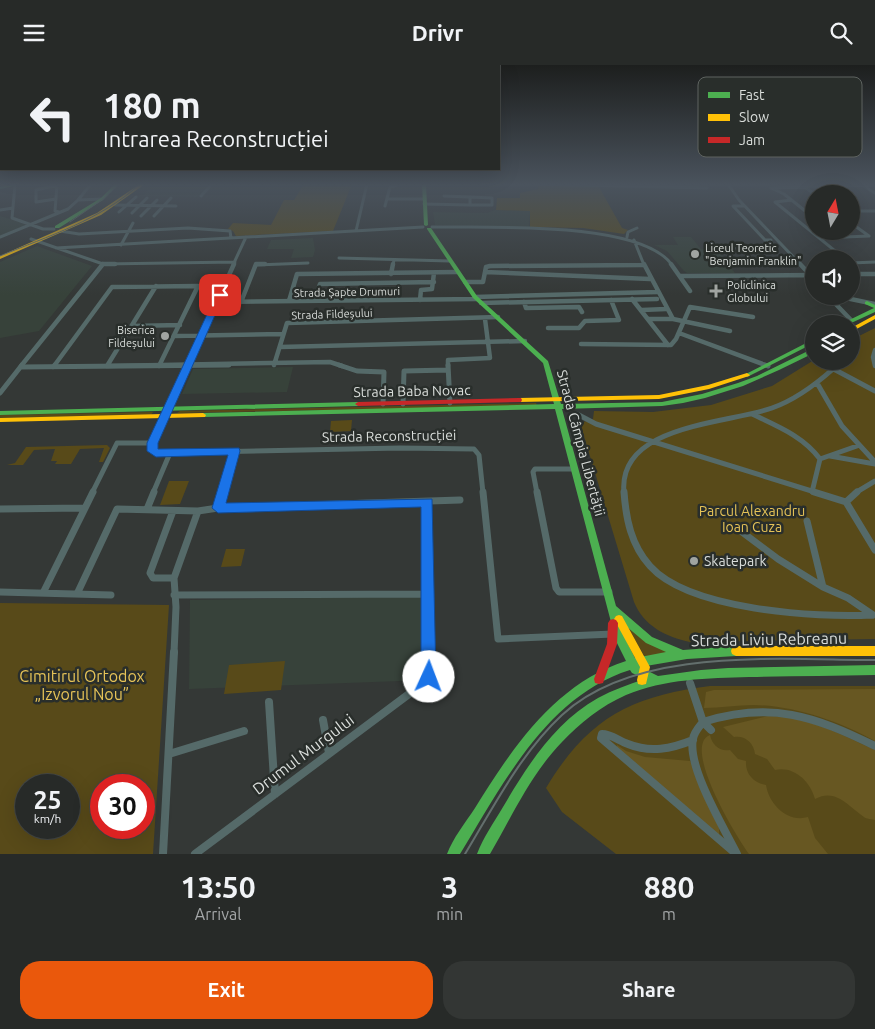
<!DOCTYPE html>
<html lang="en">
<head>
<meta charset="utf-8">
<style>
  body { margin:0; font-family:Ubuntu,sans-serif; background:#333634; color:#f1f3f6; height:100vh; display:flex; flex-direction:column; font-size:19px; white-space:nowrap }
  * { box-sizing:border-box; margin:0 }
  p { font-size:16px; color:#a4a7a8 }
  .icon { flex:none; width:28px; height:28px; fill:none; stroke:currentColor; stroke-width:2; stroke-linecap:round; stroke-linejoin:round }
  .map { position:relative; height:789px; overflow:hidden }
  .sheet { display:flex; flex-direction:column; background:#272a28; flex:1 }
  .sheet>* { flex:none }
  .hud { position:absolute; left:0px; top:0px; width:500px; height:105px; box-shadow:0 5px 20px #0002,0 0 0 1px #434645; background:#272a28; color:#f1f3f6; overflow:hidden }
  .needle { width:32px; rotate:10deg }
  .controls { position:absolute; left:805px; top:120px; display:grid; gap:10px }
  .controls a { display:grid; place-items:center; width:55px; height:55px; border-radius:50%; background:#272a28; box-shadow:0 5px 20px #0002,0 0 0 1px #434645; font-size:25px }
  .speed { position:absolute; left:15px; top:709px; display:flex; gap:10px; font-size:25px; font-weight:700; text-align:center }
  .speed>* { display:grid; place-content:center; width:65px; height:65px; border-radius:50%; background:#272a28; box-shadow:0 5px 20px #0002,0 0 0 1px #434645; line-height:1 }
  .speed small { font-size:12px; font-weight:400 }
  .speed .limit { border:8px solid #d22; background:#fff; color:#111 }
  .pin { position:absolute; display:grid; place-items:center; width:42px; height:42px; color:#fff; margin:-21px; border-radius:10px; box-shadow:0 2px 8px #0006 }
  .me { position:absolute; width:55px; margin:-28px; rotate:2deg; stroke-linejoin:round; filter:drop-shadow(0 0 4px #0008) }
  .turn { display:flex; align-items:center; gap:18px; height:105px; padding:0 20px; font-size:22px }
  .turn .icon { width:65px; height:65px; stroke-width:2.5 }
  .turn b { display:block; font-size:35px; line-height:42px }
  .eta { display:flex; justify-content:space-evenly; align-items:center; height:85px; text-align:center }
  .eta b { font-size:30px; font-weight:600; line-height:35px }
  .action { display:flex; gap:10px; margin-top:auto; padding:10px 20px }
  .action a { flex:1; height:58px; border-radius:20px; background:#ea580c; color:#fff; font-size:20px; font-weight:600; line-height:58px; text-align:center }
  .action a+a { background:#333634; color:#f1f3f6 }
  header { display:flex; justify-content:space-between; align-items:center; height:65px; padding:0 20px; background:#272a28; font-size:22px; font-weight:600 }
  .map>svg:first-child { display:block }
  .built { fill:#37423a }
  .green { fill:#584a19; fill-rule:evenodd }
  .forest { fill:#675722 }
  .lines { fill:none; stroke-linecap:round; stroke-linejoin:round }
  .street-far4 { stroke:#556a69; stroke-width:3 }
  .street-far3 { stroke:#556a69; stroke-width:4.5 }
  .street-far2 { stroke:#556a69; stroke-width:5 }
  .street-far1 { stroke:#556a69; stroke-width:7 }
  .street { stroke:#556a69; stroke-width:8 }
  .fast { fill:#4caf50; fill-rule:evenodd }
  .slow { fill:#ffc107; fill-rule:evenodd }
  .jam { fill:#c62828; fill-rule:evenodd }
  .tram-far1 { stroke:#636f6d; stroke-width:1 }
  .tram { stroke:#636f6d; stroke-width:2 }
  .route { fill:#1a73e8; stroke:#114b97 }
  .poi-dot { fill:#a0a4a1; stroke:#292e2b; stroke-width:2 }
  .labels { text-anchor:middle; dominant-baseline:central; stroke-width:5; stroke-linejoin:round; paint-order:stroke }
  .far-poi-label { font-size:11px; fill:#dadedb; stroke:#292e2b; text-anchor:start }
  .far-street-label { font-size:11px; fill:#dadedb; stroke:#292e2b }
  .street-label { font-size:14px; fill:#dadedb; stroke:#292e2b }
  .park-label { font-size:14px; fill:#e6c357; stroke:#292e2b }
  .poi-label { font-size:14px; fill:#dadedb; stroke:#292e2b; text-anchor:start }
  .near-street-label { font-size:16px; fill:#dadedb; stroke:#292e2b }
  .near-park-label { font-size:16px; fill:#e6c357; stroke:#292e2b }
  .key { fill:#292e2b; stroke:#5e6360; stroke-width:1 }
  .key-label { font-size:14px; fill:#dadedb }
</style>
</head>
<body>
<header><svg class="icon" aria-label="menu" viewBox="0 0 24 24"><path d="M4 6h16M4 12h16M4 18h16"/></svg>Drivr<svg class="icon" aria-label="search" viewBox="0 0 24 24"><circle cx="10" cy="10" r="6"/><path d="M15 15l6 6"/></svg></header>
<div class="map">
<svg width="875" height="789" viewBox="0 0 875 789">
  <rect width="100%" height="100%" fill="#343836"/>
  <path class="built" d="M154,119H177L209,120L198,132L142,131Z
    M495,145L530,146L529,162L435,160L433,147L487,148Z
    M0,151L17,156L26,160L0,171Z
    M673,172H691L701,184L718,186L735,208H687L684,206L667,186L654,180H678Z
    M313,173L315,185L313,192L291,193L294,184H267L271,175Z
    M37,181L92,201L39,266L0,273V197Z
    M293,302L287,327L182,329L193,304Z
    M426,531V615L189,624L190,535Z"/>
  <path class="green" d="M304,119H352L333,166L236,171L233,166L228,164L233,158L271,160L284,135H294Z
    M538,120L599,122L622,163L628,165L624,169L583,163L530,162V146L496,145L497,133H520V128L538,124Z
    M875,263V574L690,577C666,572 644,561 634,537L580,358L593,354L594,346L653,347L711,340L772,321L814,295L851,296V275Z
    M536,338L537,341L177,348L180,346Z
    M153,347L151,350L0,353V350Z
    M352,355L351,366L330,367L331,356Z
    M107,380L110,383L103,397H99L104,383L80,384L71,399H55L57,396H51L55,384L34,385L23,400H7L15,398L26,382Z
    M169,416H189L180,439L160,440Z
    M226,484H245L241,501L221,502Z
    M0,538L169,540L153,789H0ZM26,720H69V762H26ZM101,720H144V762H101Z
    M628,563H630L670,588L645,592Z
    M285,596L281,625L224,629L229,600Z
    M710,621H875V789H616L562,747L546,723C588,653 631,631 710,621Z"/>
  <path class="forest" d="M875,624V676C838,656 796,641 754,640C737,640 720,643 704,643L706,627L714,625Z
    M768,651C807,651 840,669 875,685V755C872,754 866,754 864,752C848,741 836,723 815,734C810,716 794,701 775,705L767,694L755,689C754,678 745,670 734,672L723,662Z
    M710,670C712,680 720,687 730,685L738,694L746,696C745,709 754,718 766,720C769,739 787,758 808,752L815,773L828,789H749C737,773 681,681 710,670Z
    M617,680L626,686L645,692L690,696L695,703L719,763V771L617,684Z"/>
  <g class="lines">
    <path class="street-far4" d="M91,119L78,135L102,134
      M240,119H269
      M538,119L707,123
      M728,119L739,135L801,200
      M15,120L12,153L43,164H54
      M57,120L55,146L59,147
      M864,121L875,128
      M805,122L814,129
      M771,123L875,120
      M771,123L784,129L814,153
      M201,131L212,119
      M444,131L470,132
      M470,132L492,133V140H470Z
      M56,134L36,137V125L62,119
      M387,134H424
      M792,135L775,137L845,194
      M424,139L470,140
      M115,140L176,141
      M385,141L390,122L401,119
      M745,141H733L765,175H771
      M0,145L13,143
      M851,146H875
      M119,147L136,132
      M132,148L147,133
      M141,151L157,135
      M154,151L171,133
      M851,158L869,171
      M432,162C486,163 641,155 672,200
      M60,166L79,169L188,163L230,166L231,173
      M356,166L367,119
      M0,172L68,144L78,135
      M627,172L628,167L637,163
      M820,173L869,171
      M31,174L103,199L235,197
      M634,175L644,200
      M121,180L133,158
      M56,183L423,162
      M339,193L450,196
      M851,198L875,197
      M233,200L246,172
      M256,200L308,198
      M393,200L394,195
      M632,200H643"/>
    <path class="street-far3" d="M102,199H115
      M644,199L673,254
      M671,199L690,226
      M800,199L814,214
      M485,207L650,214
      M391,209L393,199
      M851,209H875
      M681,211L814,210
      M465,217H483L486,202L490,201L643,200
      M828,231L851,255
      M836,231L875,239
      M475,232L657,227
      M632,234L668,280
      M420,235L421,225L432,224L434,208
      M289,236L297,209L457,207
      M313,236L320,219L434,217
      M217,237L477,234
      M241,237L256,199H265
      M524,237L526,243L579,242L582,247
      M481,238L657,234
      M642,245L666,244
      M649,254H673L730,266
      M132,261L180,260
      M548,263H579L585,256L619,255L611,235
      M679,268L768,301
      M174,271L283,269
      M581,279L671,280L676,274L690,242L753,252
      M280,282L525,276
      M875,285L873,292L875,301
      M819,296L829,301
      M274,300L287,258L498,252
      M21,301L103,199
      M54,301L112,222L198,221L159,301
      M107,301L156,221
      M107,301L330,297L342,301
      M188,301L234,199
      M448,301V295L490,293L485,254"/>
    <path class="street-far2" d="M188,300L153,378L152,386L156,388L400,383L474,384L479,390L483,428
      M339,300L357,306L384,307L383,339
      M448,300L450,338
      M765,300L768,301
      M826,300L875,326
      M21,302L229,300
      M53,302L55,300
      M817,318L842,361L875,397
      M0,328L22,300
      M403,339L404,306L448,305
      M577,349L596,359L818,428
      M752,349C777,361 803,371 820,394L812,427
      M830,391L875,399
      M820,394L857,381
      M92,428L117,378H153
      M153,428L170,388
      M222,428L235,386
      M537,428L533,407L535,404H575
      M624,428C617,359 728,359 772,343C795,335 815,320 833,304
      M855,428L875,416"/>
    <path class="street-far1" d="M483,427L498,574L613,569
      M537,427L556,523L559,527H609
      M624,427C626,454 631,480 650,501C689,545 816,553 872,550
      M814,427L846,437
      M857,427L846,437L875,485
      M427,437L429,529
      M218,443L223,427
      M0,444L84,443
      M147,444L154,427
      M173,446L150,508L153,513H174
      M807,456L823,522L848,533L873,550
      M742,467L778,494L823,522
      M0,527L111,530
      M43,528L93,427
      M77,529L117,444L198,446L218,443L460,435
      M174,530L429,529L430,588
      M174,588L176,542L174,513L198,446"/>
    <path class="street" d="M690,618L703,657L711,665
      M269,637L275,729
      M323,655L329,688
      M693,675C671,684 650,688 628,679C619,676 611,669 602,669L601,673L735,788
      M169,689L244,666
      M163,789L174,587
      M195,789L425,617L430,604V587
      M737,789C724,763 687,702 693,674C694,667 699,662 703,657C771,636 814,651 875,681"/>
    <path class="fast" d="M14,119H23L0,124V122Z
      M115,119H119L103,135L59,163H55V161L101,133Z
      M422,119H426L428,160L426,161L424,160Z
      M427,163H431L477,231L548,296L561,339L662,337L702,329L738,318L757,311L814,283V288L779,305L743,321L705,333L683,338L662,341L562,344L616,541L652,572L683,585L736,581L740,583L741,586L740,589L736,591L687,594L640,602L658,611L701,605L728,603L875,600V610C833,611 791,611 749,612C708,613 664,614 626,630C601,641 580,658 562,677C531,709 512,751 490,789H477C483,773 494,757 503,742C527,701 555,657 598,633C613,625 629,619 645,614L632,608L630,605C547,631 503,719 460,789H447C453,773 465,758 475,743C512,683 556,618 626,596L616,576L555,344L203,352L200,350L203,348L554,339L543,298L473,233L427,164ZM620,556L646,578L666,587L635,593L626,575Z
      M867,236L875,240V247L849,259H841L874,243L865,239V237Z
      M814,274V278L749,311L747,312L744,310Z
      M358,337L361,339L360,341L0,350V346Z"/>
    <path class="slow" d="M140,119H145L101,150L0,194V191L97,148Z
      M875,250V254L851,267V263Z
      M747,308L750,310L749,311L709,324L659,334L519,337L516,335L519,333L659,330L708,320Z
      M203,348L206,350L205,352L0,357V353Z
      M619,550L622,551L650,602L646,619L642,620L638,619L637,615L640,602L614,554L616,551Z
      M736,581H875V591H736L732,589L731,586L732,583Z"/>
    <path class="jam" d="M519,333H521L522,335L521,337L358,341L355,339L358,337Z
      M613,554L616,555L618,558L617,579L603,618L599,619L595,618L594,614L607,579L608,558L610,555Z"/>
    <path class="tram-far1" d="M70,157L103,134L119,119
      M0,191C48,171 101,155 140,119"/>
    <path class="tram" d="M465,789C494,741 521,688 562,650C636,581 780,595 875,595"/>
  </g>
  <linearGradient id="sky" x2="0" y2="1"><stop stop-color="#1d1f1e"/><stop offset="0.52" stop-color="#4a535d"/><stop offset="1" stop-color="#4a535d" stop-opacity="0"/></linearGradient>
  <rect width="875" height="230" fill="url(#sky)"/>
  <path class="route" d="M220,227L224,230L158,378V384L239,383L240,386L226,438L432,434L436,612L434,618L429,620L423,618L421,612V442L218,448L212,443L228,390L156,392L147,386V378L216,230Z"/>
  <g class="poi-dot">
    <circle cx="695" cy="189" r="5"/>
    <path d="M713.5 218.5h5v5h5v5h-5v5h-5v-5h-5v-5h5z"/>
    <circle cx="165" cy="271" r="5"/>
    <circle cx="694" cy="496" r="5"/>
  </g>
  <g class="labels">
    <g class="far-poi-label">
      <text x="705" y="183">Liceul Teoretic<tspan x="705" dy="13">"Benjamin Franklin"</tspan></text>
      <text x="727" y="220">Policlinica<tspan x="727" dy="13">Globului</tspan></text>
      <text x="155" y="265" text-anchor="end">Biserica<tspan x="155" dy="13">Fildeșului</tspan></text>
    </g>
    <g class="far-street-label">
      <text transform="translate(347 227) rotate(-1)">Strada Șapte Drumuri</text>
      <text transform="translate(332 249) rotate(-2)">Strada Fildeșului</text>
    </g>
    <g class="street-label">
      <text transform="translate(412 326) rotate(-1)">Strada Baba Novac</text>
      <text transform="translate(389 371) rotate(-1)">Strada Reconstrucției</text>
      <text transform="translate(581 378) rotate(75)">Strada Câmpia Libertății</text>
    </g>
    <g class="park-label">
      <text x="752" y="446">Parcul Alexandru<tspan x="752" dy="16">Ioan Cuza</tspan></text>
    </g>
    <g class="poi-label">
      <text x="704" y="496">Skatepark</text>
    </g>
    <g class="near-street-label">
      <text transform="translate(769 574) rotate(-1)">Strada Liviu Rebreanu</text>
      <text transform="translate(303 689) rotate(-37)">Drumul Murgului</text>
    </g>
    <g class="near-park-label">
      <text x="82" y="611">Cimitirul Ortodox<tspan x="82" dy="18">„Izvorul Nou”</tspan></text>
    </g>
  </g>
  <rect x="698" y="12" width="164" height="80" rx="8" class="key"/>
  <rect x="708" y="27" width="22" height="6" fill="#4caf50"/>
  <rect x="708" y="49" width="22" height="7" fill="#ffc107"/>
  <rect x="708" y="72" width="22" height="6" fill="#c62828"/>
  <g class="key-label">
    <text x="739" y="35">Fast</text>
    <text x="739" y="57">Slow</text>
    <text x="739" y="80">Jam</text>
  </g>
</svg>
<div class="controls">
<a><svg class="needle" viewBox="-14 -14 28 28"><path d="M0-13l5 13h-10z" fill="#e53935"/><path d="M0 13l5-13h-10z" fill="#a4a7a8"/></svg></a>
<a><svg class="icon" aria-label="sound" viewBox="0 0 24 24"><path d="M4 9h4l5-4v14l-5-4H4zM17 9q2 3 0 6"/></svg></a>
<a><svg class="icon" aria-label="layers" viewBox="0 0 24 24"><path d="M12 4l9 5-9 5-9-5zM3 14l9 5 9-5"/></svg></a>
</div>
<div class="speed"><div>25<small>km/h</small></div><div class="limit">30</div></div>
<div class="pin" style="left:220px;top:230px;background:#d93025"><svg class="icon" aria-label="arrive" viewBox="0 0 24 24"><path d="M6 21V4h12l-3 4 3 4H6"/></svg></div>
<svg class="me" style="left:429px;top:612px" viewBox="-20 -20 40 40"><circle r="19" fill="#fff"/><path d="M0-13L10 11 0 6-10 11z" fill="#1a73e8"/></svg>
<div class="hud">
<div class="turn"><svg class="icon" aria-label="left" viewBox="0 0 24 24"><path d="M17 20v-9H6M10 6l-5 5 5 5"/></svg><div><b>180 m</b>Intrarea Reconstrucției</div></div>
</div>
</div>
<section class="sheet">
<div class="eta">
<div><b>13:50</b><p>Arrival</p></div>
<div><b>3</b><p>min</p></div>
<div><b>880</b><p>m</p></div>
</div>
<div class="action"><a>Exit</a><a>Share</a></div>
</section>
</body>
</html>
